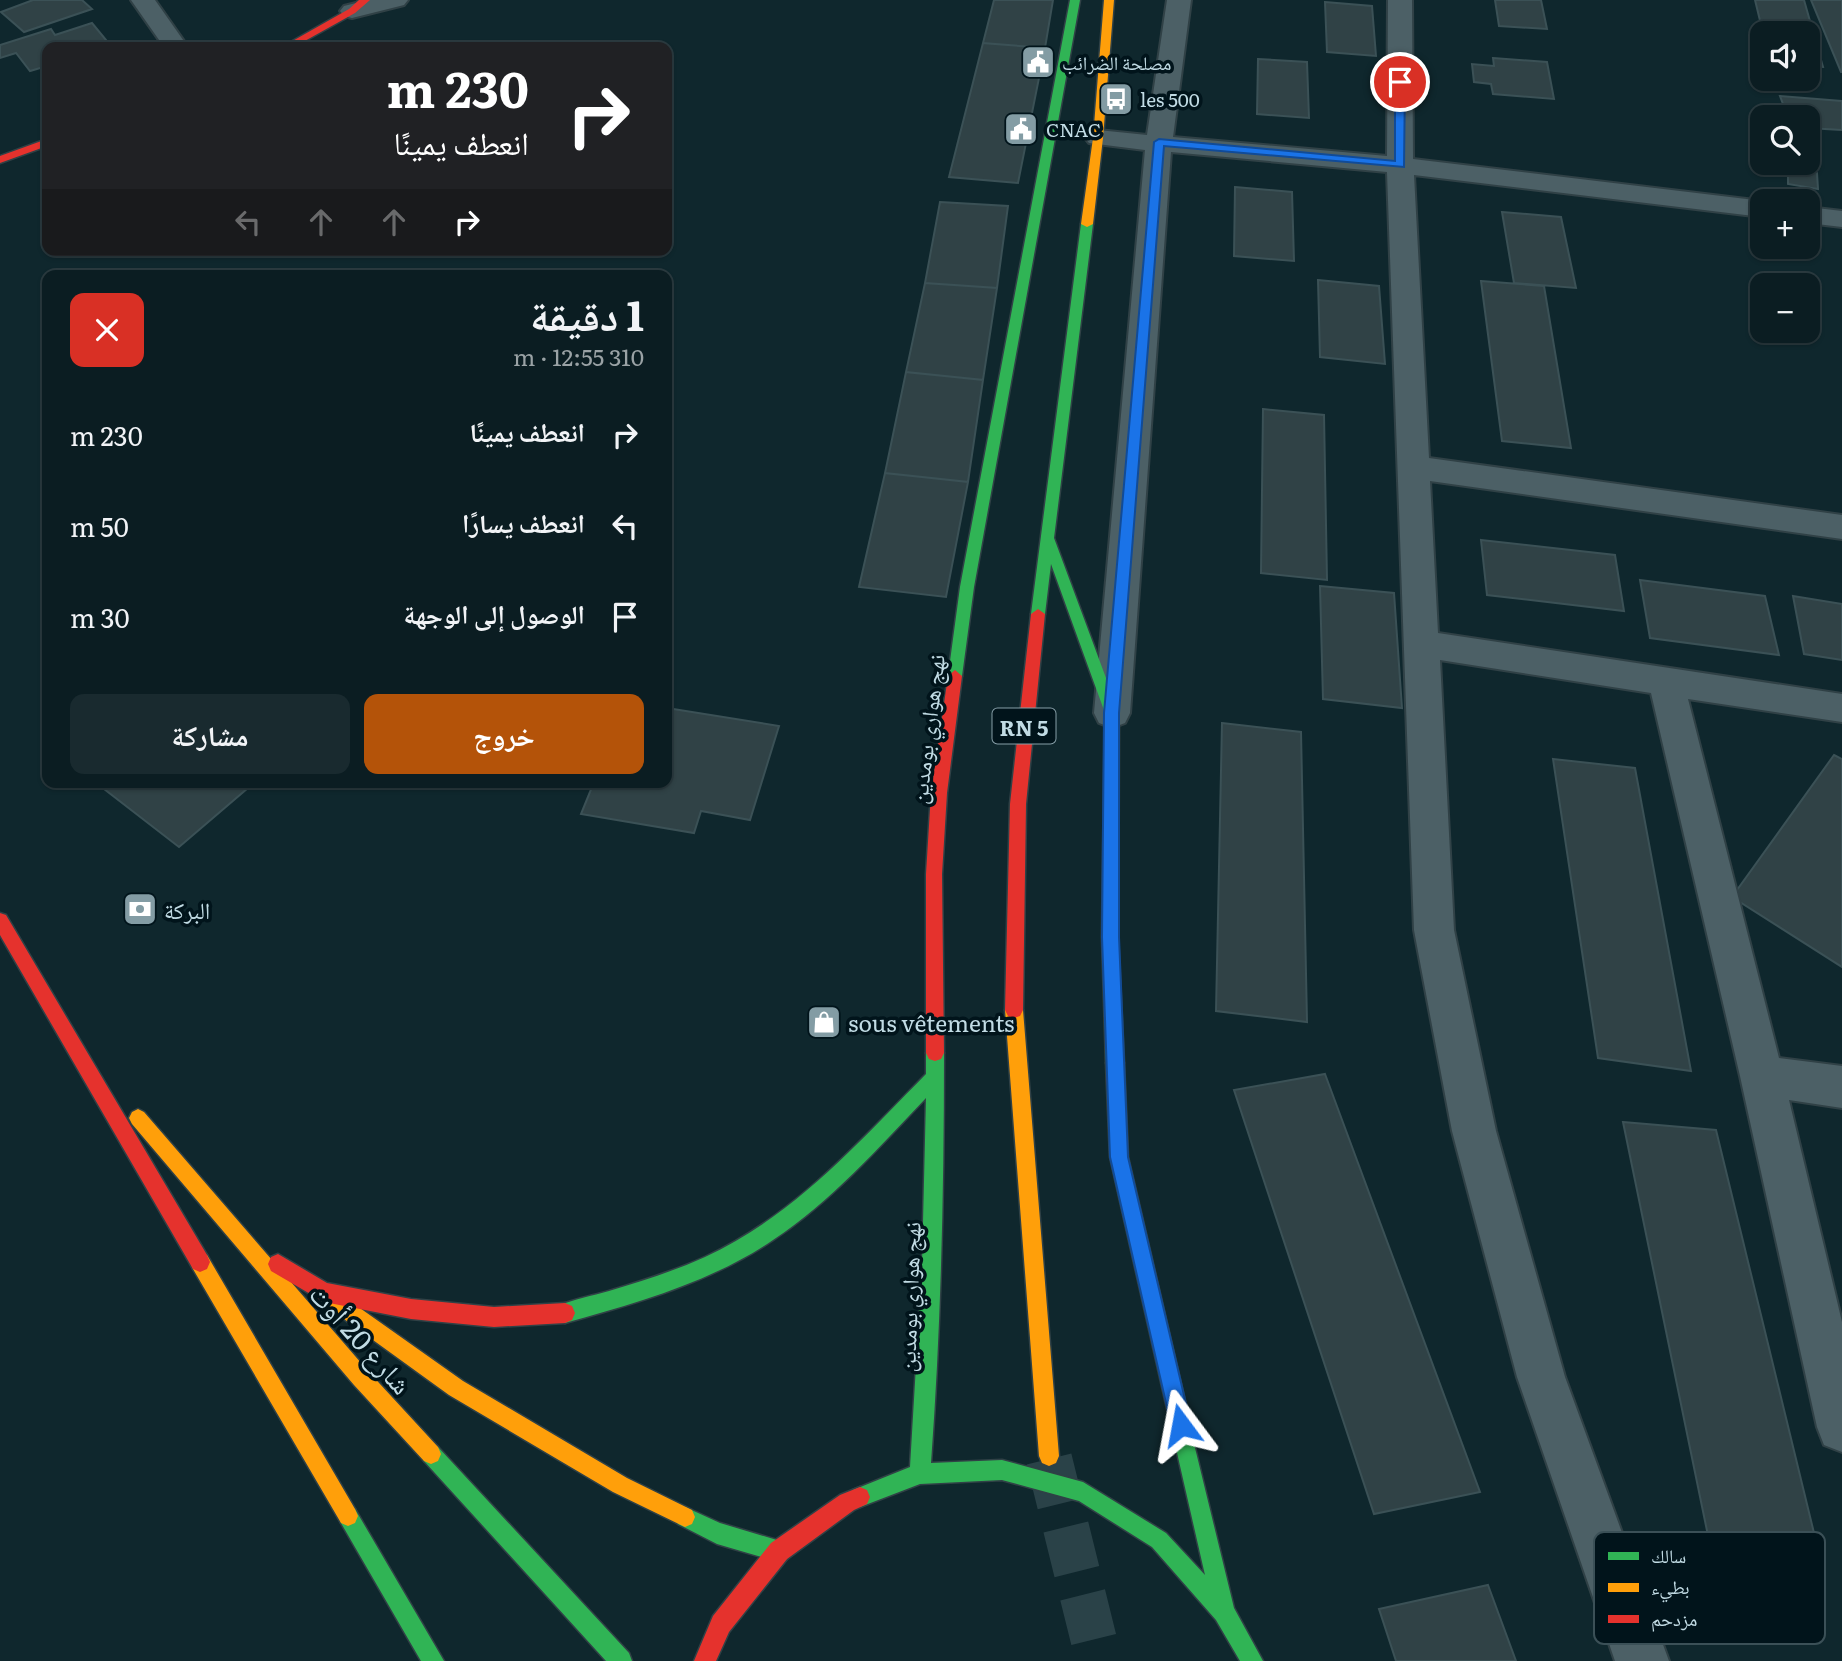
<!DOCTYPE html>
<html lang="ar">
<head>
<meta charset="utf-8">
<style>
  body { margin:0; font-family:Literata,"Noto Naskh Arabic",serif; background:#192a2f; color:#f1f3f6; direction:rtl; height:100vh; display:flex; flex-direction:column; font-size:26px; white-space:nowrap }
  * { box-sizing:border-box; margin:0 }
  p { font-size:23px; color:#9aa2a5 }
  .icon { flex:none; width:38px; height:38px; fill:none; stroke:currentColor; stroke-width:2; stroke-linecap:round; stroke-linejoin:round }
  .map { position:relative; flex:1; overflow:hidden; direction:ltr }
  .sheet { position:absolute; left:42px; top:270px; width:630px; height:518px; display:flex; flex-direction:column; background:#0b1d22; border-radius:14px; box-shadow:0 2px 5px #0004,0 0 0 2px #2b3b40; direction:rtl }
  .sheet>* { flex:none }
  .hud { position:absolute; left:42px; top:42px; width:630px; height:214px; border-radius:14px; box-shadow:0 2px 5px #0004,0 0 0 2px #2b3b40; direction:rtl; background:#202124; color:#fff; overflow:hidden }
  .controls { position:absolute; left:1750px; top:21px; display:grid; gap:14px }
  .controls a { display:grid; place-items:center; width:70px; height:70px; border-radius:14px; background:#0b1d22; box-shadow:0 2px 5px #0004,0 0 0 2px #2b3b40; font-size:35px }
  .pin { position:absolute; display:grid; place-items:center; width:60px; height:60px; color:#fff; margin:-30px; border:4px solid #fff; border-radius:50%; box-shadow:0 2px 7px #0007 }
  .me { position:absolute; width:77px; margin:-38px; rotate:347deg; stroke-linejoin:round; filter:drop-shadow(0 0 5px #0008) }
  .turn { display:flex; align-items:center; gap:24px; height:147px; padding:0 28px; font-size:32px }
  .turn .icon { width:91px; height:91px; stroke-width:2.5 }
  .turn b { display:block; font-size:49px; line-height:60px }
  .lanes { display:flex; align-items:center; height:66px; padding:0 28px; background:#0003; justify-content:center; gap:35px; direction:ltr }
  .lanes .off { opacity:.35 }
  .round { display:grid; place-items:center; flex:none; width:74px; height:74px; border-radius:14px; background:#192a2f }
  .headline { display:flex; align-items:center; justify-content:space-between; height:119px; padding:0 28px }
  h1 { font-size:42px; font-weight:700; line-height:52px }
  .button { display:flex; gap:14px; margin-top:auto; padding:14px 28px }
  .button a { flex:1; height:80px; border-radius:14px; background:#b45309; color:#fff; font-size:28px; font-weight:700; line-height:80px; text-align:center }
  .button a+a { background:#192a2f; color:#f1f3f6 }
  ul { padding:0; list-style:none }
  li { display:flex; align-items:center; gap:21px; height:91px; padding:0 28px }
  li div { flex:1 }
  li b { display:block; font-size:26px }
  li em { font-style:normal }
  .map>svg:first-child { display:block }
  .building { fill:#304246; stroke:#3b5156; stroke-width:2 }
  .lines { fill:none; stroke-linecap:round; stroke-linejoin:round }
  .primary-tunnel { stroke:#2a4248; stroke-width:46; stroke-dasharray:46 24; stroke-linecap:butt }
  .street-casing { stroke:#304146; stroke-width:4 }
  .fast-casing { stroke:#304146; stroke-width:3 }
  .slow-casing { stroke:#304146; stroke-width:3 }
  .jam-casing { stroke:#304146; stroke-width:3 }
  .street { fill:#4c6066; fill-rule:evenodd }
  .fast { fill:#30b455; fill-rule:evenodd }
  .slow { fill:#ff9f0a; fill-rule:evenodd }
  .jam { fill:#e5322d; fill-rule:evenodd }
  .route { fill:#1a73e8; stroke:#114b97; stroke-width:2 }
  .labels { text-anchor:middle; dominant-baseline:central; stroke-width:7; stroke-linejoin:round; paint-order:stroke }
  .far-poi-label { font-size:19px; fill:#c1dbe4; stroke:#01141b; text-anchor:start }
  .shield { fill:#01141b; stroke:#879fa8; stroke-width:2 }
  .shield-label { font-size:21px; font-weight:bold; fill:#c1dbe4 }
  .street-label { font-size:23px; fill:#c1dbe4; stroke:#01141b }
  .poi-label { font-size:23px; fill:#c1dbe4; stroke:#01141b; text-anchor:start }
  .near-street-label { font-size:28px; fill:#c1dbe4; stroke:#01141b }
  .key { fill:#01141b; stroke:#3b5057; stroke-width:2 }
  .key-label { font-size:19px; fill:#c1dbe4 }
</style>
</head>
<body>
<div class="map">
<svg width="1842" height="1661" viewBox="0 0 1842 1661">
  <rect width="100%" height="100%" fill="#0f272d"/>
  <path class="building" d="M33,0H82L92,9L24,32L1,12Z
    M994,0H1053L1045,48L983,43Z
    M1495,0H1541L1547,29L1499,26Z
    M1755,0H1804L1823,67L1808,66V33H1763Z
    M1811,0H1842V72H1841Z
    M1325,2L1372,6L1376,56L1327,52Z
    M92,23L111,46L47,47V66L30,71L16,53L0,58V45L51,29L55,35Z
    M983,43L1045,48L1018,183L949,177Z
    M1493,58L1547,62L1554,99L1493,94L1491,84L1474,82L1472,64L1494,66Z
    M1258,59L1307,62L1309,118L1257,114Z
    M1780,96L1842,101V130L1808,128V117H1788Z
    M1788,167L1817,173L1818,189L1788,184Z
    M1235,187L1292,192L1294,261L1234,256Z
    M940,202L1008,206L997,288L925,283Z
    M1502,212L1561,217L1576,288L1514,283Z
    M1318,280L1379,286L1385,364L1320,357Z
    M1481,281L1544,286L1571,448L1502,441Z
    M925,283L997,288L983,380L906,372Z
    M906,372L983,380L968,482L885,473Z
    M1263,409L1324,415L1327,580L1261,573Z
    M885,473L968,482L946,597L859,587Z
    M1481,540L1615,555L1624,611L1487,595Z
    M1640,580L1765,596L1779,655L1650,638Z
    M1320,586L1394,593L1402,708L1323,699Z
    M1793,596L1842,604V660L1804,654Z
    M667,708L779,726L750,820L701,811L694,833L581,814L594,782H667Z
    M1222,723L1301,732L1307,1022L1216,1011Z
    M1834,755L1842,759V967L1732,897Z
    M1553,759L1635,768L1691,1071L1598,1058Z
    M95,782H255L179,847Z
    M1325,1074L1480,1492L1374,1514L1234,1090Z
    M1623,1122L1716,1130L1823,1570L1713,1560Z
    M1488,1585L1516,1661H1396L1379,1609Z"/>
  <g class="lines">
    <path class="primary-tunnel" d="M1049,1459L1099,1661"/>
    <g class="street-casing">
      <path id="street" d="M131,0H155L188,47H164Z
        M368,0H408L404,5L352,18L344,16L340,11L344,6Z
        M1167,0H1191L1173,137L1387,156L1388,0H1412L1413,159L1763,201L1762,217L1414,175L1429,458L1842,515V539L1430,481L1438,633L1842,694V722L1688,699L1779,1058L1842,1066V1108L1789,1100L1842,1322V1452L1824,1445L1817,1427L1740,1076L1651,693L1440,660L1454,930L1496,1131L1565,1377L1669,1661H1615L1517,1377L1452,1131L1414,930L1387,172L1171,152L1130,713L1125,723L1112,728L1099,723L1094,713L1145,150L1089,143L1085,138L1089,133L1098,130L1147,135Z
        M1808,207L1842,211V227L1808,223Z"/>
    </g>
    <g class="fast-casing">
      <path id="fast" d="M1070,0H1080L974,587L962,676L955,682L948,676L960,587Z
        M1087,221L1093,224L1054,538L1119,713L1118,937L1124,1063L1121,1069L1115,1071L1109,1069L1106,1063L1102,937L1105,713L1051,564L1045,614L1038,619L1031,614L1081,224Z
        M935,1045L941,1047L944,1053C944,1190 941,1327 931,1463L1002,1460L1083,1482L1166,1533L1205,1575L1170,1422L1173,1415L1180,1412L1187,1415L1234,1608L1263,1661H1240L1216,1620L1152,1547L1079,1501L1002,1480L920,1484L860,1507L853,1504L850,1497L853,1490L910,1467L922,1264L926,1098C878,1148 831,1202 773,1240C711,1282 637,1303 565,1323L558,1320L555,1313L558,1306C574,1299 592,1296 609,1291C642,1281 674,1271 705,1257C794,1216 859,1142 926,1074V1053L929,1047Z
        M431,1444L438,1447L629,1653L632,1661H606L424,1461L421,1454L424,1447Z
        M348,1506L355,1509L444,1661H421L341,1523L338,1516L341,1509Z
        M685,1507L720,1523L787,1543L790,1551L787,1559L779,1562L717,1544L678,1524L675,1517L678,1510Z"/>
    </g>
    <g class="slow-casing">
      <path id="slow" d="M1104,0H1114L1103,138L1093,224L1087,227L1081,224L1093,138Z
        M1014,1002L1020,1004L1023,1010L1059,1456L1056,1463L1049,1466L1042,1463L1039,1456L1005,1010L1008,1004Z
        M138,1109L144,1112L368,1371L438,1447L441,1454L438,1461L431,1464L424,1461L354,1385L132,1124L129,1118L132,1112Z
        M200,1252L207,1255L355,1509L358,1516L355,1523L348,1526L341,1523L193,1269L190,1262L193,1255Z
        M333,1289L463,1381L627,1478L692,1510L695,1517L692,1524L685,1527L613,1492L449,1395L326,1306L323,1299L326,1292Z"/>
    </g>
    <g class="jam-casing">
      <path id="jam" d="M359,0H370L355,13L294,47H282L349,9Z
        M47,139V146L0,163V156Z
        M1038,609L1045,614L1026,804L1023,1010L1020,1016L1014,1018L1008,1016L1005,1010L1010,804L1031,614Z
        M955,670L962,676L947,793L942,874L944,1053L941,1059L935,1061L929,1059L926,1053V874L931,793L948,676Z
        M0,913L6,915L207,1255L210,1262L207,1269L200,1272L193,1269L0,935Z
        M1115,1055L1121,1057L1124,1063L1128,1157L1190,1422L1187,1429L1180,1432L1173,1429L1170,1422L1110,1157L1106,1063L1109,1057Z
        M278,1254L327,1283L411,1299L494,1307L565,1303L572,1306L575,1313L572,1320L565,1323L494,1327L411,1319L324,1302L271,1271L268,1264L271,1257Z
        M860,1487L867,1490L870,1497L867,1504L854,1510L787,1559L729,1632L716,1661H694L713,1616L771,1543L840,1495Z"/>
    </g>
    <use href="#street" class="street"/>
    <use href="#fast" class="fast"/>
    <use href="#slow" class="slow"/>
    <use href="#jam" class="jam"/>
  </g>
  <path class="route" d="M1400,79L1405,82L1404,167L1164,146L1119,713V937L1128,1157L1191,1425L1188,1432L1181,1435L1174,1432L1171,1425L1110,1157L1102,937L1104,713L1154,142L1159,139L1395,161V82Z"/>
  <defs>
    <g id="civic-square" transform="scale(1.75)"><rect x="-9" y="-9" width="18" height="18" rx="4" fill="#839ca4" stroke="#01141b"/><path d="M-.6-6.5H3V-4.5H.6V-3L4-1V1h2V6H-6V1h2V-1L-.6-3ZM-1.2 2.5V6h2.4V2.5Z" fill="#fff"/></g>
    <g id="bus-square" transform="scale(1.75)"><rect x="-9" y="-9" width="18" height="18" rx="4" fill="#839ca4" stroke="#01141b"/><path d="M-5-6H5V4H4V6H2V4H-2V6H-4V4H-5ZM-3.5-4V0h7V-4ZM-3.5 1.2v1.5H-2V1.2ZM2 1.2v1.5H3.5V1.2Z" fill="#fff"/></g>
    <g id="bank-square" transform="scale(1.75)"><rect x="-9" y="-9" width="18" height="18" rx="4" fill="#839ca4" stroke="#01141b"/><path d="M-6-4H6V4H-6ZM0-2.3a2.3 2.3 0 1 0 0 4.6a2.3 2.3 0 1 0 0-4.6Z" fill="#fff"/></g>
    <g id="shop-square" transform="scale(1.75)"><rect x="-9" y="-9" width="18" height="18" rx="4" fill="#839ca4" stroke="#01141b"/><path d="M-5-2.5h2.3a2.7 3.5 0 0 1 5.4 0H5L5.5 6h-11ZM-1.5-2.5h3a1.5 2.3 0 0 0-3 0Z" fill="#fff"/></g>
  </defs>
  <g fill-rule="evenodd">
    <use href="#civic-square" x="1038" y="62"/>
    <use href="#bus-square" x="1116" y="99"/>
    <use href="#civic-square" x="1021" y="129"/>
    <use href="#bank-square" x="140" y="909"/>
    <use href="#shop-square" x="824" y="1022"/>
  </g>
  <g class="labels">
    <g class="far-poi-label">
      <text x="1062" y="62">مصلحة الضرائب</text>
      <text x="1140" y="99">les 500</text>
      <text x="1046" y="129">CNAC</text>
    </g>
    <rect class="shield" x="992.5" y="708.5" width="63" height="35" rx="5"/>
    <g class="shield-label">
      <text x="1024" y="726">RN 5</text>
    </g>
    <g class="street-label">
      <text transform="translate(926 729) rotate(-83)">نهج هواري بومدين</text>
      <text transform="translate(908 1297) rotate(-88)">نهج هواري بومدين</text>
    </g>
    <g class="poi-label">
      <text x="164" y="909">البركة</text>
      <text x="848" y="1022">sous vêtements</text>
    </g>
    <g class="near-street-label">
      <text transform="translate(362 1338) rotate(48)">شارع 20 أوت</text>
    </g>
  </g>
  <rect x="1594" y="1532" width="231" height="112" rx="10" class="key"/>
  <rect x="1608" y="1552" width="31" height="8" fill="#30b455"/>
  <rect x="1608" y="1583" width="31" height="9" fill="#ff9f0a"/>
  <rect x="1608" y="1615" width="31" height="8" fill="#e5322d"/>
  <g class="key-label">
    <text x="1651" y="1563">سالك</text>
    <text x="1651" y="1594">بطيء</text>
    <text x="1651" y="1626">مزدحم</text>
  </g>
</svg>
<div class="controls">
<a><svg class="icon" aria-label="sound" viewBox="0 0 24 24"><path d="M4 9h4l5-4v14l-5-4H4zM17 9q2 3 0 6"/></svg></a>
<a><svg class="icon" aria-label="search" viewBox="0 0 24 24"><circle cx="10" cy="10" r="6"/><path d="M15 15l6 6"/></svg></a>
<a>+</a>
<a>−</a>
</div>
<div class="pin" style="left:1400px;top:82px;background:#d93025"><svg class="icon" aria-label="arrive" viewBox="0 0 24 24"><path d="M6 21V4h12l-3 4 3 4H6"/></svg></div>
<svg class="me" style="left:1181px;top:1425px" viewBox="-20 -20 40 40"><path d="M0-17L14 15 0 8-14 15z" fill="#1a73e8" stroke="#fff" stroke-width="4"/></svg>
<div class="hud">
<div class="turn"><svg class="icon" aria-label="right" viewBox="0 0 24 24"><path d="M7 20v-9h11M14 6l5 5-5 5"/></svg><div><b>230 m</b>انعطف يمينًا</div></div>
<div class="lanes"><svg class="icon off" aria-label="left" viewBox="0 0 24 24"><path d="M17 20v-9H6M10 6l-5 5 5 5"/></svg><svg class="icon off" aria-label="ahead" viewBox="0 0 24 24"><path d="M12 20V5M6 11l6-6 6 6"/></svg><svg class="icon off" aria-label="ahead" viewBox="0 0 24 24"><path d="M12 20V5M6 11l6-6 6 6"/></svg><svg class="icon" aria-label="right" viewBox="0 0 24 24"><path d="M7 20v-9h11M14 6l5 5-5 5"/></svg></div>
</div>
<section class="sheet">
<div class="headline"><div><h1>1 دقيقة</h1><p>310 m · 12:55</p></div><a class="round" style="background:#d93025;color:#fff"><svg class="icon" aria-label="close" viewBox="0 0 24 24"><path d="M6 6l12 12M18 6L6 18"/></svg></a></div>
<ul>
<li><svg class="icon" aria-label="right" viewBox="0 0 24 24"><path d="M7 20v-9h11M14 6l5 5-5 5"/></svg><div><b>انعطف يمينًا</b></div><em>230 m</em></li>
<li><svg class="icon" aria-label="left" viewBox="0 0 24 24"><path d="M17 20v-9H6M10 6l-5 5 5 5"/></svg><div><b>انعطف يسارًا</b></div><em>50 m</em></li>
<li><svg class="icon" aria-label="arrive" viewBox="0 0 24 24"><path d="M6 21V4h12l-3 4 3 4H6"/></svg><div><b>الوصول إلى الوجهة</b></div><em>30 m</em></li>
</ul>
<div class="button"><a>خروج</a><a>مشاركة</a></div>
</section>
</div>
</body>
</html>
